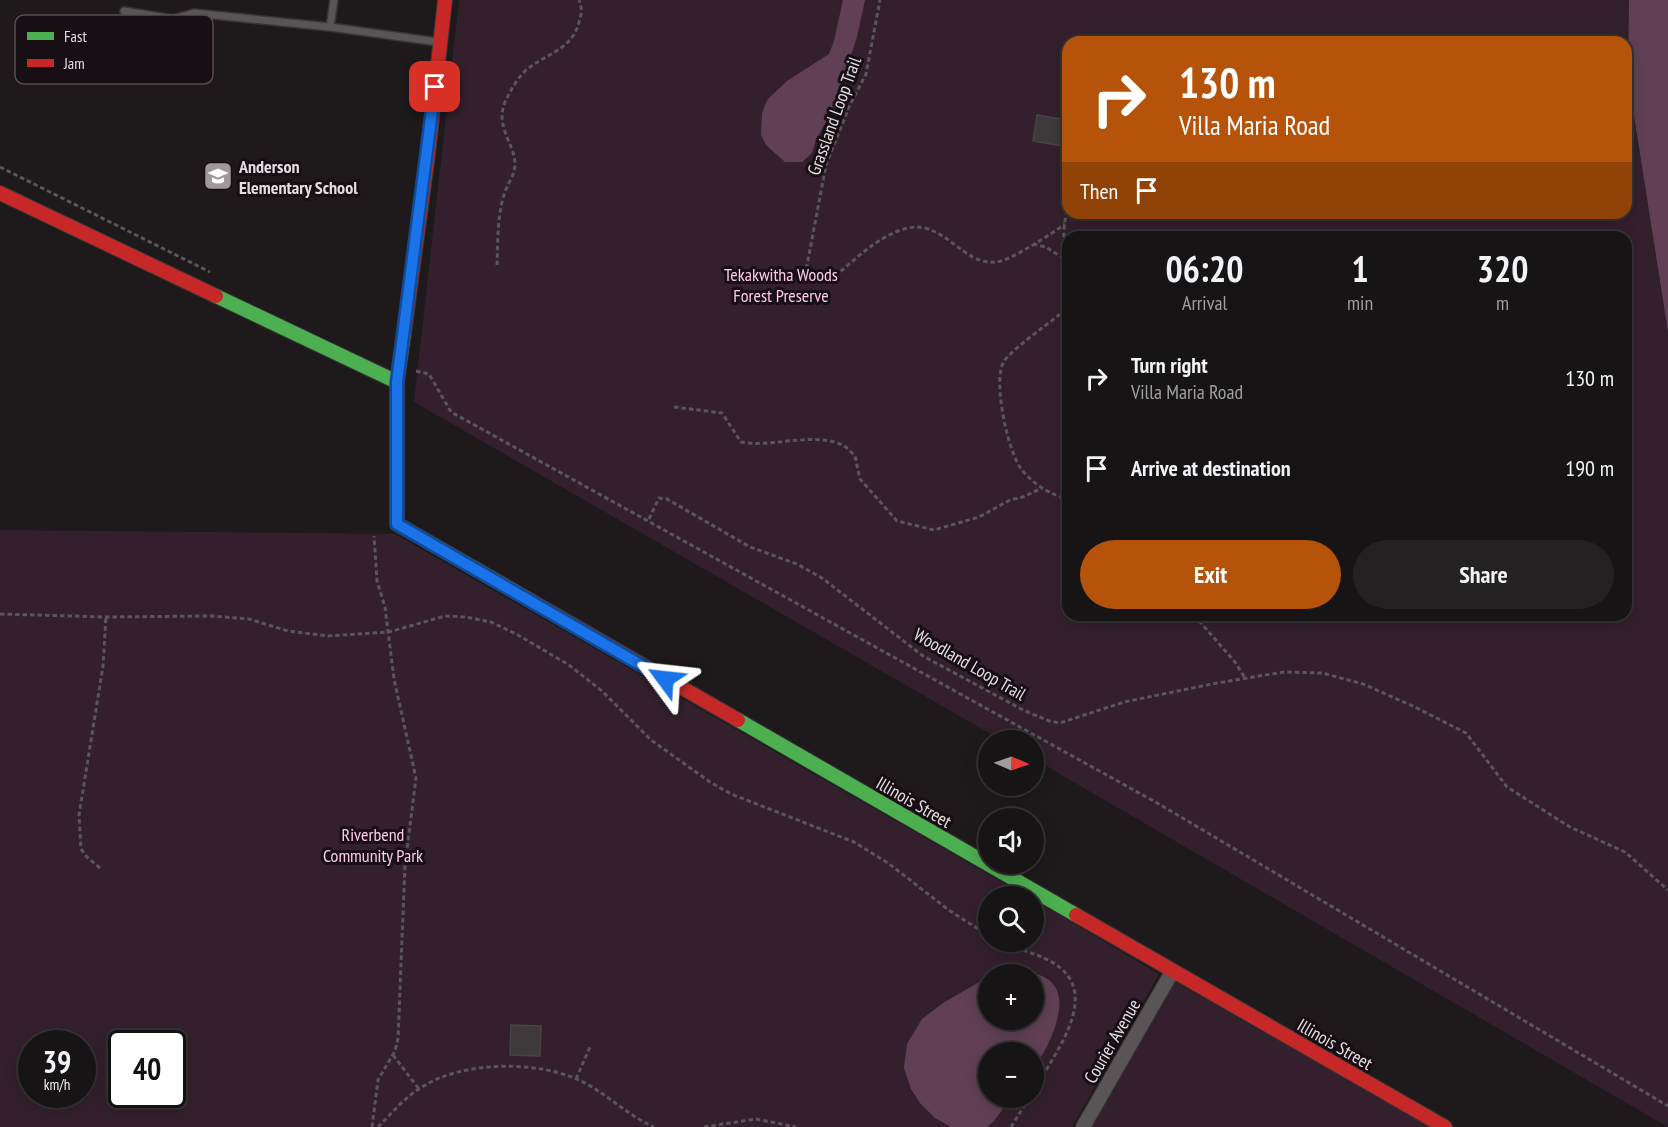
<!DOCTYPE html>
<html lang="en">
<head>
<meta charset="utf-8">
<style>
  body { margin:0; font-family:"PT Sans Narrow",sans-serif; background:#232122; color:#f1f3f6; height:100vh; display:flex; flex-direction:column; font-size:22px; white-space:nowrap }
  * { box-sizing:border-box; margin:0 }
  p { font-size:20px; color:#9e9ea0 }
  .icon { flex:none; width:33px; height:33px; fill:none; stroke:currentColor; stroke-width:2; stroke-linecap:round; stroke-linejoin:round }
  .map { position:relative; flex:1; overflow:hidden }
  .panel { position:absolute; left:1062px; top:231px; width:570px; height:390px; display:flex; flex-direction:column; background:#161415; border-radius:18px; box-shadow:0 3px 15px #0003,0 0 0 2px #353334 }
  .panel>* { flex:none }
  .top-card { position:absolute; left:1062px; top:36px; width:570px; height:183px; border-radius:18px; box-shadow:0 3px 15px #0003,0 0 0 2px #353334; background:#b45309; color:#fff; overflow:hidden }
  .needle { width:39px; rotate:92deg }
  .tools { position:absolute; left:978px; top:730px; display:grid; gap:12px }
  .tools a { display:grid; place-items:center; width:66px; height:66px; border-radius:50%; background:#161415; box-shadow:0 3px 15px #0003,0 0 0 2px #353334; font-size:30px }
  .speed { position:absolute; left:18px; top:1030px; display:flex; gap:12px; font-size:30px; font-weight:700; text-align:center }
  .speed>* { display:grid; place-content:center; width:78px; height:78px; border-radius:50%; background:#161415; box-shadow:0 3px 15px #0003,0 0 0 2px #353334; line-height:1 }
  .speed small { font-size:15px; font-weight:400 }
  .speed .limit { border:3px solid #111; border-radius:9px; background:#fff; color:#111 }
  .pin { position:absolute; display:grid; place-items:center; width:51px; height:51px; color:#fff; margin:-26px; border-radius:12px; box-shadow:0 3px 9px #0006 }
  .me { position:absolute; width:66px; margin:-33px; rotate:300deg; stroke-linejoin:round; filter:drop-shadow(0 0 4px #0008) }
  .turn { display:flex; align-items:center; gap:21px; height:126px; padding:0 18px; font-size:27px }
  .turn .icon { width:78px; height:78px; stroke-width:2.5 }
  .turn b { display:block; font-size:42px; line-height:51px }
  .then { display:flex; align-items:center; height:57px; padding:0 18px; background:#0003; gap:12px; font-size:22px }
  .eta { display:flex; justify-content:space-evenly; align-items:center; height:102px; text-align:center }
  .eta b { font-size:36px; font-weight:600; line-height:42px }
  .button { display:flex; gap:12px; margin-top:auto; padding:12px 18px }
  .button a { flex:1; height:69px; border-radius:36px; background:#b45309; color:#fff; font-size:24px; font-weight:600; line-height:69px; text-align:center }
  .button a+a { background:#232122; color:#f1f3f6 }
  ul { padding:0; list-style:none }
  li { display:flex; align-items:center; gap:18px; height:90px; padding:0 18px }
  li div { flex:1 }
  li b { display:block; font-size:22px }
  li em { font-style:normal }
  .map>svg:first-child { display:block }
  .green { fill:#33202c; fill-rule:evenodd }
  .water { fill:#614056 }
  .building { fill:#3e3a3c; stroke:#484446; stroke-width:1.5 }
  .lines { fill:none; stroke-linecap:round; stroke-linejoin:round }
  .lane-casing { stroke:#373436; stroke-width:10 }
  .street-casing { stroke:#373436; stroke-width:16 }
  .fast-casing { stroke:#373436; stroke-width:16 }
  .jam-casing { stroke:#373436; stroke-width:16 }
  .path { stroke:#5a5758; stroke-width:3; stroke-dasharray:4.5 3; stroke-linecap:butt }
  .lane { stroke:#595557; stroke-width:7 }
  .street { stroke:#595557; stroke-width:14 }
  .fast { stroke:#4caf50; stroke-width:14 }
  .jam { stroke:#c62828; stroke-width:14 }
  .route-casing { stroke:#114b97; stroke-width:15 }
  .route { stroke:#1a73e8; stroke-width:10 }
  .labels { text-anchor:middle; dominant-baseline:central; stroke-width:6; stroke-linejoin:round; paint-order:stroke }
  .street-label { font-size:18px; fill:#e4dee1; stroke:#170f14 }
  .poi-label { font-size:18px; font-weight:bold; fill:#e4dee1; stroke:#170f14; text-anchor:start }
  .park-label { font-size:18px; fill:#fdc9eb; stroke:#170f14 }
  .key { fill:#170f14; stroke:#544d52; stroke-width:1.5 }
  .key-label { font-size:16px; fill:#e4dee1 }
</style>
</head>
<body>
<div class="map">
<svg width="1668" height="1127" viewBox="0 0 1668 1127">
  <rect width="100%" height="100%" fill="#1e1a1c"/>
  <path class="green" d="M459,0H1629L1628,80L1668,332V1127L1034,759V741H1003L414,402ZM1068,42H1626V213H1068ZM1068,237H1626V615H1068Z
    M0,530L395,534L1028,897H988V942H1034V900L1159,974L1072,1127H0ZM988,975H1034V1020H988ZM32,1044H82V1095H32ZM122,1044H172V1095H122ZM988,1053H1034V1098H988Z
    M1174,981L1431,1127H1091Z"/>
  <path class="water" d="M843,0H865L857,37L834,107L816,140L812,153L802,162H785L766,145L761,135L762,113L767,100L787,81L829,54L834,41Z
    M1629,0H1668V332L1628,78Z
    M1004,973C1015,973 1031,971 1042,976C1078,991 1049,1047 1034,1068V1053H988V1098H1011L994,1121L987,1127H951L935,1118L920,1103L911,1089L904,1068L907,1044L922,1019L943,1003L988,977V1020H1034V975H996Z"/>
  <path class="building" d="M1037,115L1068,120V147L1033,141Z
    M511,1025L541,1026L540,1056L510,1055Z"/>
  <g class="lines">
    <g class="lane-casing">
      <path id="lane" d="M124,11L173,19L194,13L330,27L438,42
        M330,27L334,0"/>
    </g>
    <g class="street-casing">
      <path id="street" d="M1083,1127L1172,972"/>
    </g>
    <g class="fast-casing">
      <path id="fast" d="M216,296L397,382
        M404,333L397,382V524L526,598
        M738,720L1076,915"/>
    </g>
    <g class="jam-casing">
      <path id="jam" d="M0,193L216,296
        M404,333L428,154L445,0
        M526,598L738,720
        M1076,915L1445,1127"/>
    </g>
    <path class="path" d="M0,167L210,272
      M1068,203C1066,215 1063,228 1064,241C1064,266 1073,293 1059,315C1047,325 1009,351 1003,363C993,383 1008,453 1022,470C1033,484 1051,495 1068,499
      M1033,244L1046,247L1064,259
      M497,265C498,241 497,214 505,192C508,183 514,176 515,166C516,143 491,125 508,96C513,86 521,73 530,67C549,53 573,48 579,22C582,14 582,8 579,0
      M805,276L826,165L849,107L866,74L880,0
      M835,276C857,258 879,235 908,228C944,220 963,266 996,262C1010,261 1053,233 1065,224
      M416,371L429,374L451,412L1159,804L1668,1106
      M674,407L722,413L741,442C771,448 811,432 840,444C846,446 851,452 855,456L860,479L897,521L934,530L979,517L1010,500L1023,497L1042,488
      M649,519L659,498L667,499L750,547L797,564L822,578L923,656L1023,710L1049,721L1060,723L1124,702L1217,683L1284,672L1322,673L1363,684L1415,707L1466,733L1507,787L1570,827L1625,852L1668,890
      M0,614L106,617L212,616L249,619L288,631L329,636L389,632L445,616L466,617L491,622L518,635L569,665L602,691L651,740L710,782L731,794L854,842L888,863L950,911L988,935
      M1194,615L1235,662L1245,678
      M100,868L87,857L81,849L79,815L103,666L106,617
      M1002,942C1017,949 1035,953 1050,961C1106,991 1054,1054 1034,1090
      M393,1055L419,1089
      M576,1079L590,1047
      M372,1127L378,1080L395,1051L398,1039L405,865L416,778L394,679L385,607L377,581L374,536
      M378,1127C392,1113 405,1097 422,1087C462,1061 538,1060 581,1081C606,1093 627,1115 654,1127
      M704,1127L756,1119L796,1127
      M1011,1127L1029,1098"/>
    <use href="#lane" class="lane"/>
    <use href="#street" class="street"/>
    <use href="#fast" class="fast"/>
    <use href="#jam" class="jam"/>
  </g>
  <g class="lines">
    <g class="route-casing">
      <path id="route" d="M435,87L397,382V524L665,679"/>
    </g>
    <use href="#route" class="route"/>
  </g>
  <defs>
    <g id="school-square" transform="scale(1.5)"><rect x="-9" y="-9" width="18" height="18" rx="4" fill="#9f999c" stroke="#170f14"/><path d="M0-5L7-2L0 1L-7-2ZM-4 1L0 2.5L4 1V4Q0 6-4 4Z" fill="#fff"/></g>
  </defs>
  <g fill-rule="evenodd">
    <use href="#school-square" x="218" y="176"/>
  </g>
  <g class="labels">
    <g class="street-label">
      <text transform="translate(834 116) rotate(-70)">Grassland Loop Trail</text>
      <text transform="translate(970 664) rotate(30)">Woodland Loop Trail</text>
      <text transform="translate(914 802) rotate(30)">Illinois Street</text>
      <text transform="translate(1112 1041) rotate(-60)">Courier Avenue</text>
      <text transform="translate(1335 1044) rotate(30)">Illinois Street</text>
    </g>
    <g class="poi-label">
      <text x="239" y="166">Anderson<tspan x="239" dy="21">Elementary School</tspan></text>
    </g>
    <g class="park-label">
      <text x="781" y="274">Tekakwitha Woods<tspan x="781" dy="21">Forest Preserve</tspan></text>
      <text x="373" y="834">Riverbend<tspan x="373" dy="21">Community Park</tspan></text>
    </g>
  </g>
  <rect x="15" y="15" width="198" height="69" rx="9" class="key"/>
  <rect x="27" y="32" width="27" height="8" fill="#4caf50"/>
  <rect x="27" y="59" width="27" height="8" fill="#c62828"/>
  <g class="key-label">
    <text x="64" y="42">Fast</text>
    <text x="64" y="69">Jam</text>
  </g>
</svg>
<div class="tools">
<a><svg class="needle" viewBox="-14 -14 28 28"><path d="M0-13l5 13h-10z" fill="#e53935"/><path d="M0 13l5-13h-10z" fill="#9e9ea0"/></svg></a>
<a><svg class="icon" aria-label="sound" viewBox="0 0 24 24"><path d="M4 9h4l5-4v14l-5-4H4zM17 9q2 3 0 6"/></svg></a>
<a><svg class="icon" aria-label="search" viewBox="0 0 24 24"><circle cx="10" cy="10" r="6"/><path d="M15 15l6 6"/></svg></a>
<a>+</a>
<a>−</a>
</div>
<div class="speed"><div>39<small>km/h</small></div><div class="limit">40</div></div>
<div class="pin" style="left:435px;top:87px;background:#d93025"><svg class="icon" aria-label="arrive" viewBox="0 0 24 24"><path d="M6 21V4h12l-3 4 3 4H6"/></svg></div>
<svg class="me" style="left:665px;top:679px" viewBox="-20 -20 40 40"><path d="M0-17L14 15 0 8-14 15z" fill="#1a73e8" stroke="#fff" stroke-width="4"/></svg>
<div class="top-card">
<div class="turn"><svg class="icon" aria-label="right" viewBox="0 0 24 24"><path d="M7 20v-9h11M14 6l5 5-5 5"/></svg><div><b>130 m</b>Villa Maria Road</div></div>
<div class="then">Then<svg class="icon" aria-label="arrive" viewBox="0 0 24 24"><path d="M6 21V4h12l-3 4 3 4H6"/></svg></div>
</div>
<section class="panel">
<div class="eta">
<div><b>06:20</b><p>Arrival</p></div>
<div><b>1</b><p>min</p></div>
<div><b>320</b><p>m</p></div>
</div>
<ul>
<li><svg class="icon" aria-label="right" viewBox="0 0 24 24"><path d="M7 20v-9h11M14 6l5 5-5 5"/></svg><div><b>Turn right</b><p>Villa Maria Road</p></div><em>130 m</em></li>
<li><svg class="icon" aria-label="arrive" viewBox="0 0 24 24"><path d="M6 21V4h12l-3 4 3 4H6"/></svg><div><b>Arrive at destination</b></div><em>190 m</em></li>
</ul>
<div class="button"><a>Exit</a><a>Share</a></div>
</section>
</div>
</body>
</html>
